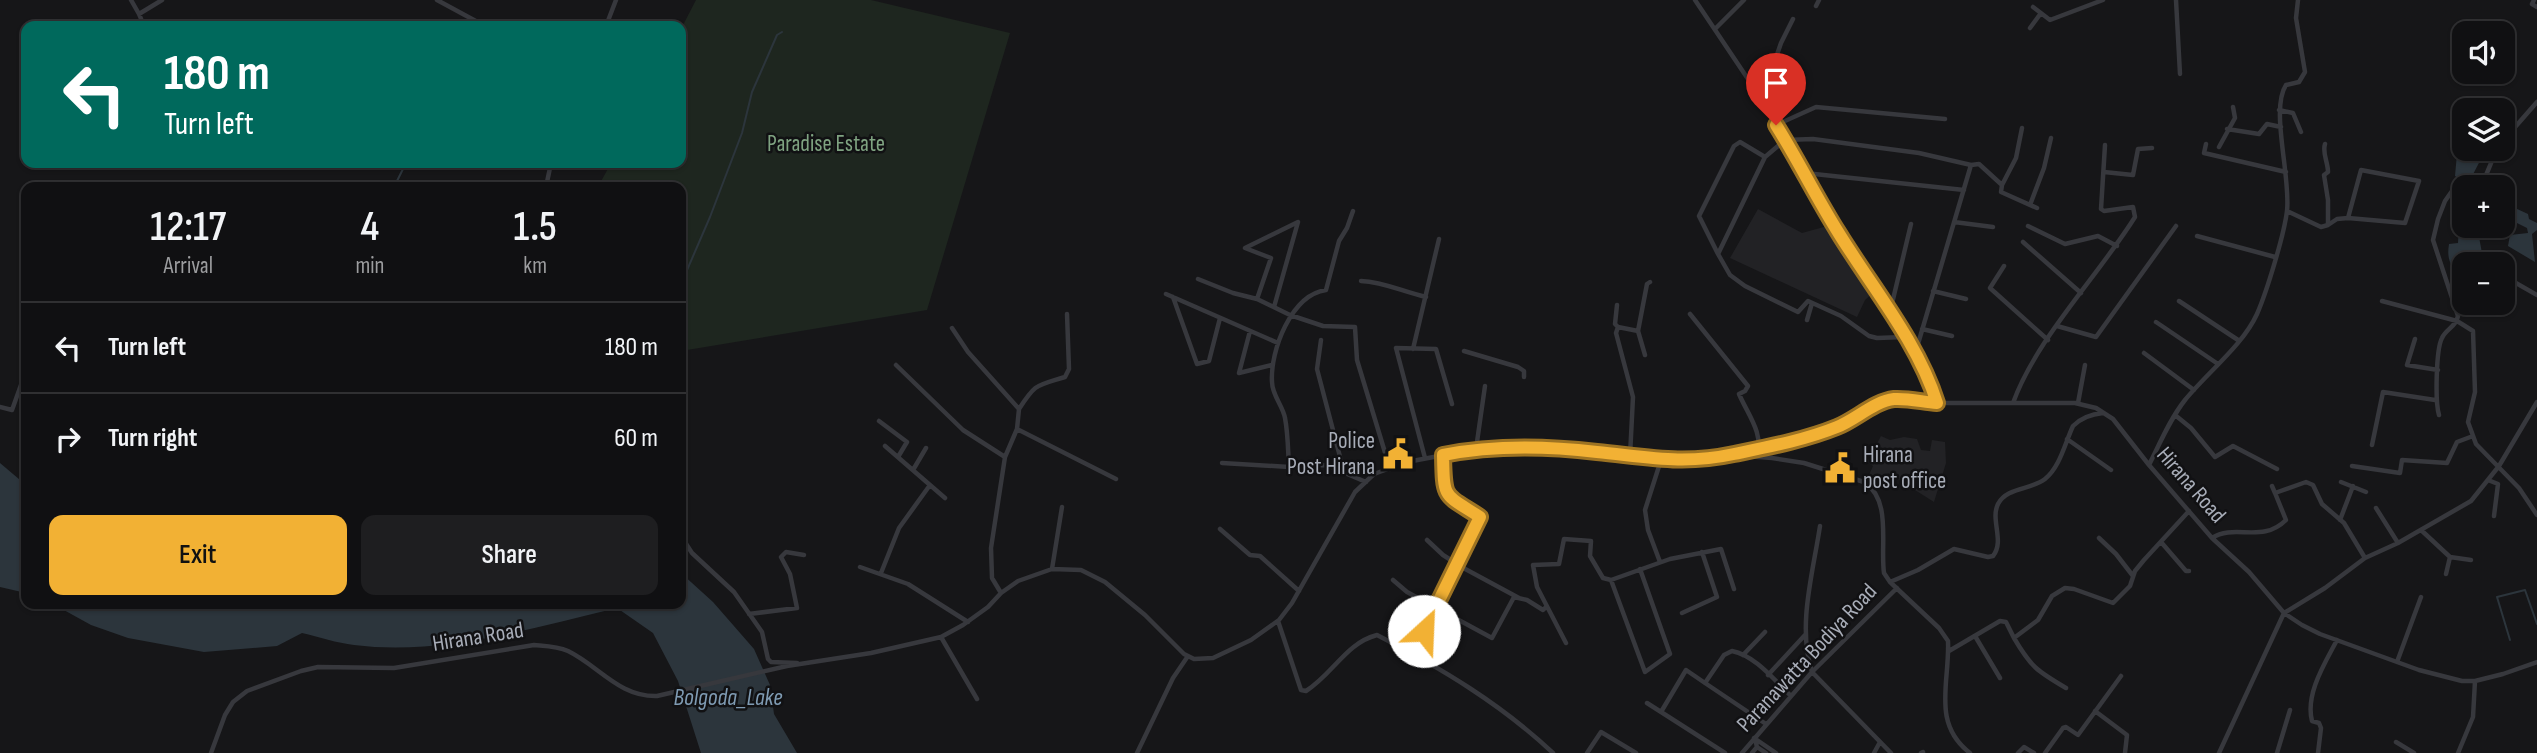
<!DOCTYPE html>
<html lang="en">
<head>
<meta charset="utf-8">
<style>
  body { margin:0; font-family:"Sofia Sans Condensed",sans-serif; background:#1e1e20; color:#f1f3f6; height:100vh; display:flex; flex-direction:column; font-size:26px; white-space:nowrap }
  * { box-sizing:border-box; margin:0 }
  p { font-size:23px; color:#9c9d9f }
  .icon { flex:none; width:38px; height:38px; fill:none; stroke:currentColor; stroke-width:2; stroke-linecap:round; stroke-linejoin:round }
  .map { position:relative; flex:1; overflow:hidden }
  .details { position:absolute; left:21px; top:182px; width:665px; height:427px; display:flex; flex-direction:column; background:#101012; border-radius:14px; box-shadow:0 2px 5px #0004,0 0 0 2px #303032 }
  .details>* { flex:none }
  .top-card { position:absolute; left:21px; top:21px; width:665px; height:147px; border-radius:14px; box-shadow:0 2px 5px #0004,0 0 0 2px #303032; background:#00695c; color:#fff; overflow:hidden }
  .tools { position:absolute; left:2452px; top:21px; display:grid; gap:14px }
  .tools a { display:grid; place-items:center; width:63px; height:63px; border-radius:14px; background:#101012; box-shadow:0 2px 5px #0004,0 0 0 2px #303032; font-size:35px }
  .pin { position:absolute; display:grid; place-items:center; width:60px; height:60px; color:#fff; margin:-72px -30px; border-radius:50% 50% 50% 0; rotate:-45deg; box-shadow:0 0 7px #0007 }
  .pin .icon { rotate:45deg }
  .me { position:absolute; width:77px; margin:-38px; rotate:25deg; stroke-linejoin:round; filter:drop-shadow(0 0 5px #0008) }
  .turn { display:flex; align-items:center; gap:24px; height:147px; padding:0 28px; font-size:32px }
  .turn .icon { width:91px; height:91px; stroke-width:2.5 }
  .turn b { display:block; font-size:49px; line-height:60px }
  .eta { display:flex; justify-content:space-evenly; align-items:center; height:119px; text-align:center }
  .eta b { font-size:42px; font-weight:600; line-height:49px }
  .primary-button { display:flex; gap:14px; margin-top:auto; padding:14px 28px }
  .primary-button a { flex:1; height:80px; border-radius:14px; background:#f2b134; color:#111; font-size:28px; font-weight:600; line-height:80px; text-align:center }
  .primary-button a+a { background:#1e1e20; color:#f1f3f6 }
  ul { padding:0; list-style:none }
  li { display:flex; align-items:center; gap:21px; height:91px; padding:0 28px; border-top:2px solid #303032 }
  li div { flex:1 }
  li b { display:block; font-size:26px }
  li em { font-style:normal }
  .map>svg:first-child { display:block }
  .built { fill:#222225 }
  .green { fill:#1e261f }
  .water { fill:#2c353c }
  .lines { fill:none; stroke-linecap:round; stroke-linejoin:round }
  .stream { stroke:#2c353c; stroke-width:2 }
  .minor { stroke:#37383d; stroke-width:4.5 }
  .route-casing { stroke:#9d7322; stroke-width:18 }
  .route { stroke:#f2b134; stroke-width:12 }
  .labels { text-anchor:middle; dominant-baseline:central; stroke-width:5; stroke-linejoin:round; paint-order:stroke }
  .park-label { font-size:23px; fill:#7fa381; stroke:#111113 }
  .poi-label { font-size:23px; fill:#a8adb8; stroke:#111113; text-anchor:end }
  .street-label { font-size:23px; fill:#a8adb8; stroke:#111113 }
  .water-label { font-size:24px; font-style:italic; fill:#7f9bb3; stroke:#111113 }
</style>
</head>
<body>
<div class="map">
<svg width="2537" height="753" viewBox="0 0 2537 753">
  <rect width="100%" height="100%" fill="#161618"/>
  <path class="built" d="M1758,209L1802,233L1831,225L1874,292L1865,300L1857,317L1730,258Z
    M1881,436L1890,440L1904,437L1917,439L1921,450L1930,451L1932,440L1945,442L1946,463L1934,502L1888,473L1880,486L1873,482L1875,478L1869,475L1873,466L1867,462Z"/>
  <path class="green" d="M696,0H871L1010,33L927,310L681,351V187H598L611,163H681V29Z"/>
  <path class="water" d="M2464,132V149H2481L2482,157L2468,184L2455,176L2457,154Z
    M2464,202V226H2477L2484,264L2467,263L2456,272C2449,263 2447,256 2449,244L2458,243L2460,203Z
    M2502,202L2528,214L2529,219L2537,223V230L2532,234L2535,262L2508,246L2510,235L2528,233L2527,228L2513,221L2503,220Z
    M0,463L26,485V593L0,587Z
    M681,573L713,602L754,649L770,685L774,714L797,753H701L678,681L653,633L617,608C532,628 442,656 354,645C337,643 319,637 302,633L277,646L204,652L128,638L91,625L53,604H681Z"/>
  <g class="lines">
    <path class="stream" d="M394,187L406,163
      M681,284L710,217L742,133L752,92L777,35L782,32
      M2510,640L2497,597L2525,590L2537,624"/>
    <path class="minor" d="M131,0L139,14L162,0
      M437,0L485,26
      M1695,0L1756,91L1837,230L1915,354L1930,380L1937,403
      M2176,0L2180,74
      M2534,0L2532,4L2537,7
      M1816,6L1819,0
      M2033,7L2050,20L2103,0
      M139,14L144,26
      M606,26L616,0
      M2030,28L2041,13
      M1715,29L1744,0
      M1754,88L1770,75L1781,43L1793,19
      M2279,110L2293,113L2301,132
      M1776,125L1816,107L1945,119
      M2227,129L2259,134L2267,124L2281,127
      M2502,142L2537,102
      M2206,144L2204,153L2286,172
      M2325,144C2322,153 2328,162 2328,172L2324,175L2328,200V224
      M2219,147L2235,118L2233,107
      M1765,157L1718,254L1699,216L1734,146L1740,142L1765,157L1785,140L1813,139L1919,153L1971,165L1915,354
      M1971,165L1979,164L2002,185L2001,192L2037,208
      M2104,172L2133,175L2138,149L2152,148
      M1805,173L1964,190
      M2002,185L2016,158L2022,128
      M546,187L551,163
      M2479,187C2488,176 2490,161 2498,149
      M2030,205L2044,168L2051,138
      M2287,211L2321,227L2328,225L2337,219L2348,218L2405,223L2419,181L2361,170L2348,218
      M1954,222L1993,227
      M2028,226L2065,244L2098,236L2117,246
      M2197,236L2275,257
      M2023,242L2081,293
      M1718,254L1730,275L1745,286L1798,312L1808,301L1841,316L1869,336L1877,338L1904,337
      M2004,266L1990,288L2048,340
      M2502,275L2537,295
      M1198,279L1233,293L1257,299L1290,315L1323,326L1355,327L1357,360L1390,469
      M1361,281C1385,282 1403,292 1426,297
      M1933,291L1966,299
      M1166,294L1278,343
      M1173,297L1197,364L1209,361L1220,318
      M1257,299L1271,258L1245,248L1298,222L1274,307
      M2179,301L2238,340
      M2382,301L2457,321L2473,331L2475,392L2468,422L2476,444L2519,488L2537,515
      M1617,305L1615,324L1618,327L1638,331
      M1890,312L1911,224
      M1690,314L1748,386L1745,391L1739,394C1748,415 1764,433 1757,457
      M1807,320L1812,303
      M2156,322L2218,364
      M2057,326L2096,337L2176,226
      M1618,327L1616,333L1633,397L1630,456
      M952,328L968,352L1019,409L1017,429L1005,457L991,548L992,578L1001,593
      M1922,329L1952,336
      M1250,331L1239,373L1272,365
      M2415,339L2407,365L2438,370
      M1321,340L1317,369L1344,472
      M1413,349L1439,239
      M1464,351L1518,367L1524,371V377
      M2144,353L2194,390
      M1645,355L1638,331L1647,284L1650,282
      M896,365L963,430L1005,457
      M2013,403C2036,339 2098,276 2135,217L2133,207L2104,211L2101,209L2105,145
      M2078,403L2085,365
      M0,407L12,410L26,371
      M1019,409C1036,383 1036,386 1065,377L1069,369L1067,314
      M2175,415L2191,428L2215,457L2233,446L2277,469
      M2439,415C2435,402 2436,349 2442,338C2446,329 2456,327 2458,316L2433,240L2438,219L2445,201L2452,191L2464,194
      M879,421L907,442L898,457
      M1017,429L1116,479
      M2067,439L2111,470
      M2372,445L2383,392L2435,400
      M885,446L930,485
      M1476,449L1485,386
      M1736,454L1821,433L1857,418L1877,406L1893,399L1937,403H2075L2096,408L2113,419L2149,465L2212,538L2249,572L2284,613L2302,625L2320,634L2419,670L2462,681H2475L2503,674L2537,662
      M1443,455C1444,500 1443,493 1480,517L1456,564L1519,598
      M1425,458L1396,348L1436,349L1452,404
      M1222,463L1289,467L1326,465L1366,482
      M2149,465C2160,443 2170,419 2185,400C2207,373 2243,345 2257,314C2267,291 2284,235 2287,211C2291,177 2270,109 2286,85L2299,82L2305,72L2296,18L2298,0
      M2352,466L2400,473L2402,460L2447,463L2457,442L2473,436
      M1289,467C1288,451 1288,433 1285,418C1283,406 1272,395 1272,382C1270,351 1291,295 1326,290L1339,241L1347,228L1353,211
      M913,470L926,448
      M2488,480L2498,484L2494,516
      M2341,482L2366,492
      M2272,486L2275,493
      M2376,508L2398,543
      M2340,520L2353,486
      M1820,526C1813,573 1797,626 1812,672L1891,753
      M1220,529L1250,555L1260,556L1299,591
      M2421,530L2450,557L2471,560
      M681,536L692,553L734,592L762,632L768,659L771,662L797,663
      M2099,538L2116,554L2133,576
      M2212,538C2235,523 2262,544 2286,520L2275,493L2306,482L2313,485L2322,504L2344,523L2365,558
      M2161,542L2186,571H2189
      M1660,562L1648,530L1645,510L1661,460
      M860,567L908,584L968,622
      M1052,569L1062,507
      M881,573L899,528L930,485L945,498
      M2446,574L2450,557
      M1393,580L1407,592L1492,638L1514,597L1527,600L1543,610L1546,607
      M1611,580L1645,672L1670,654L1640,569
      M1890,582L1918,570L1954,549L1988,557L1993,556C2005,541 1990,520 1998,504C2007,487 2031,490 2045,479C2060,467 2065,443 2073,426C2081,418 2092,414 2103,413
      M1682,613L1717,597L1702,552
      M749,614L797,608L790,574L781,557L786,552L804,555
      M1278,621L1301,690L1306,691C1333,674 1346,643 1377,635C1441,668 1501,704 1553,753
      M1975,636L2000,678
      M941,637L977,699
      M2014,638C2031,667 2037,671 2066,688
      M1566,643L1537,587L1533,565L1559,564L1564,539L1591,541L1590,556L1603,578L1611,580L1670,559L1721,549L1734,589
      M1949,651L2000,621L2006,622L2014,638L2038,620L2052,596L2065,588L2074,589L2113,603L2130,586L2135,571L2144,560L2189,511
      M1414,655L1457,564L1443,555L1427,540
      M1743,655L1765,632
      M2397,662L2421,597
      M1768,675L1805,635
      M1647,703L1725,753
      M2095,711L2127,735L2125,753
      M1661,712L1686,670L1705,683
      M1766,724L1705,683L1724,655L1732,651C1756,656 1774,680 1791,696
      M1754,738L1776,753
      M1755,739L1757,747L1766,753
      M2396,742L2414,753
      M211,753L225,715L233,702L247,691L301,671L318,667L394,668L534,645C545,646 557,646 568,651C599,666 619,697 657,696L787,666L871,653L941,637L963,625L988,607L1001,593L1018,581L1052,569L1081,570L1105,582L1145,615L1184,654L1194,659L1213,658L1251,640L1279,620L1292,603L1355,492L1374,474L1407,462L1476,449L1595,451L1661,460L1691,462L1732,455L1772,458L1804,463L1864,482C1892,500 1880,544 1884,573L1890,582L1939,628L1948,641C1950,682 1931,723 1970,753
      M1137,753L1173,678L1188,656
      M1587,753L1601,732L1636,753
      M1742,753L1812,672L1897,588
      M1752,753L1757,747
      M1874,753L1880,742
      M1921,753L1923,752
      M2018,753L2024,747L2034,753
      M2045,753L2063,728L2066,727L2078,735L2121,676
      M2219,753L2284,613L2325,588L2365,558L2398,543L2471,501L2499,466L2537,402
      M2277,753L2290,710
      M2318,753L2321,728L2319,723L2312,721C2305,694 2325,663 2337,640
      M2458,753L2473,717L2475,681"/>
  </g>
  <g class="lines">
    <g class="route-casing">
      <path id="route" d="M1424,631L1480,517C1443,493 1444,500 1443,455C1493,445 1546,446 1597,452C1648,457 1683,465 1734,454C1768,447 1805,440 1837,427C1855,420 1875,401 1894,399C1908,398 1923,402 1937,403C1918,342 1871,286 1838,232C1816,197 1798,160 1776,125"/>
    </g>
    <use href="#route" class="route"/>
  </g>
  <defs>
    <g id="civic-bare" transform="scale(2.415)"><path d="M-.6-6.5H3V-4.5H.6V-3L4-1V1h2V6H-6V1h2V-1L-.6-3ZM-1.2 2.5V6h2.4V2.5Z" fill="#f2b134" stroke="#111113" stroke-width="2.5" paint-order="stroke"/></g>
  </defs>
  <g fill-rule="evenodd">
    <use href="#civic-bare" x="1398" y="454"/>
    <use href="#civic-bare" x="1840" y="468"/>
  </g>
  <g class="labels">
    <g class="park-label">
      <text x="826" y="144">Paradise Estate</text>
    </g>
    <g class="poi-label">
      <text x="1375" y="441">Police<tspan x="1375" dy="26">Post Hirana</tspan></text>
      <text x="1863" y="455" text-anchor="start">Hirana<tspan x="1863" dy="26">post office</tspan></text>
    </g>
    <g class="street-label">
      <text transform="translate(2191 485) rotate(49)">Hirana Road</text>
      <text transform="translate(478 637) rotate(-9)">Hirana Road</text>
      <text transform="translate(1807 658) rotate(-47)">Paranawatta Bodiya Road</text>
    </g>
    <g class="water-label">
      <text x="728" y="697">Bolgoda_Lake</text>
    </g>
  </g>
</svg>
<div class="tools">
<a><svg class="icon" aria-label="sound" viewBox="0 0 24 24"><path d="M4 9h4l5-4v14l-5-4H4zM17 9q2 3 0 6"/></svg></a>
<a><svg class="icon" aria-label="layers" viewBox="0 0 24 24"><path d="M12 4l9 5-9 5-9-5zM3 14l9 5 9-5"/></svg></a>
<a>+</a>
<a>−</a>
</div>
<div class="pin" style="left:1776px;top:125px;background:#d93025"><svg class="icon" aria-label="arrive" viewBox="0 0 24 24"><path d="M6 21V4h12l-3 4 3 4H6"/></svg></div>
<svg class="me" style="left:1424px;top:631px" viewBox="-20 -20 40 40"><circle r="19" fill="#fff"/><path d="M0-13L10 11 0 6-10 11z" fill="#f2b134"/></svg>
<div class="top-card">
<div class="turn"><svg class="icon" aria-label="left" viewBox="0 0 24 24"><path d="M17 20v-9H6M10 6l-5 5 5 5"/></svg><div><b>180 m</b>Turn left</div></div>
</div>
<section class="details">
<div class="eta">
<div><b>12:17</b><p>Arrival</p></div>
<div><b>4</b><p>min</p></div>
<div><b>1.5</b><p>km</p></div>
</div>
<ul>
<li><svg class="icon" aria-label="left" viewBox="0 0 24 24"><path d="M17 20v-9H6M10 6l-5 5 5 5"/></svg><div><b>Turn left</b></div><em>180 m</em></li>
<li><svg class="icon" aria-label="right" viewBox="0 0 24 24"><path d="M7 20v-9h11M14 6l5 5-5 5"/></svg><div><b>Turn right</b></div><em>60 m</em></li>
</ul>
<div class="primary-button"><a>Exit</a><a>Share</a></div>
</section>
</div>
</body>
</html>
